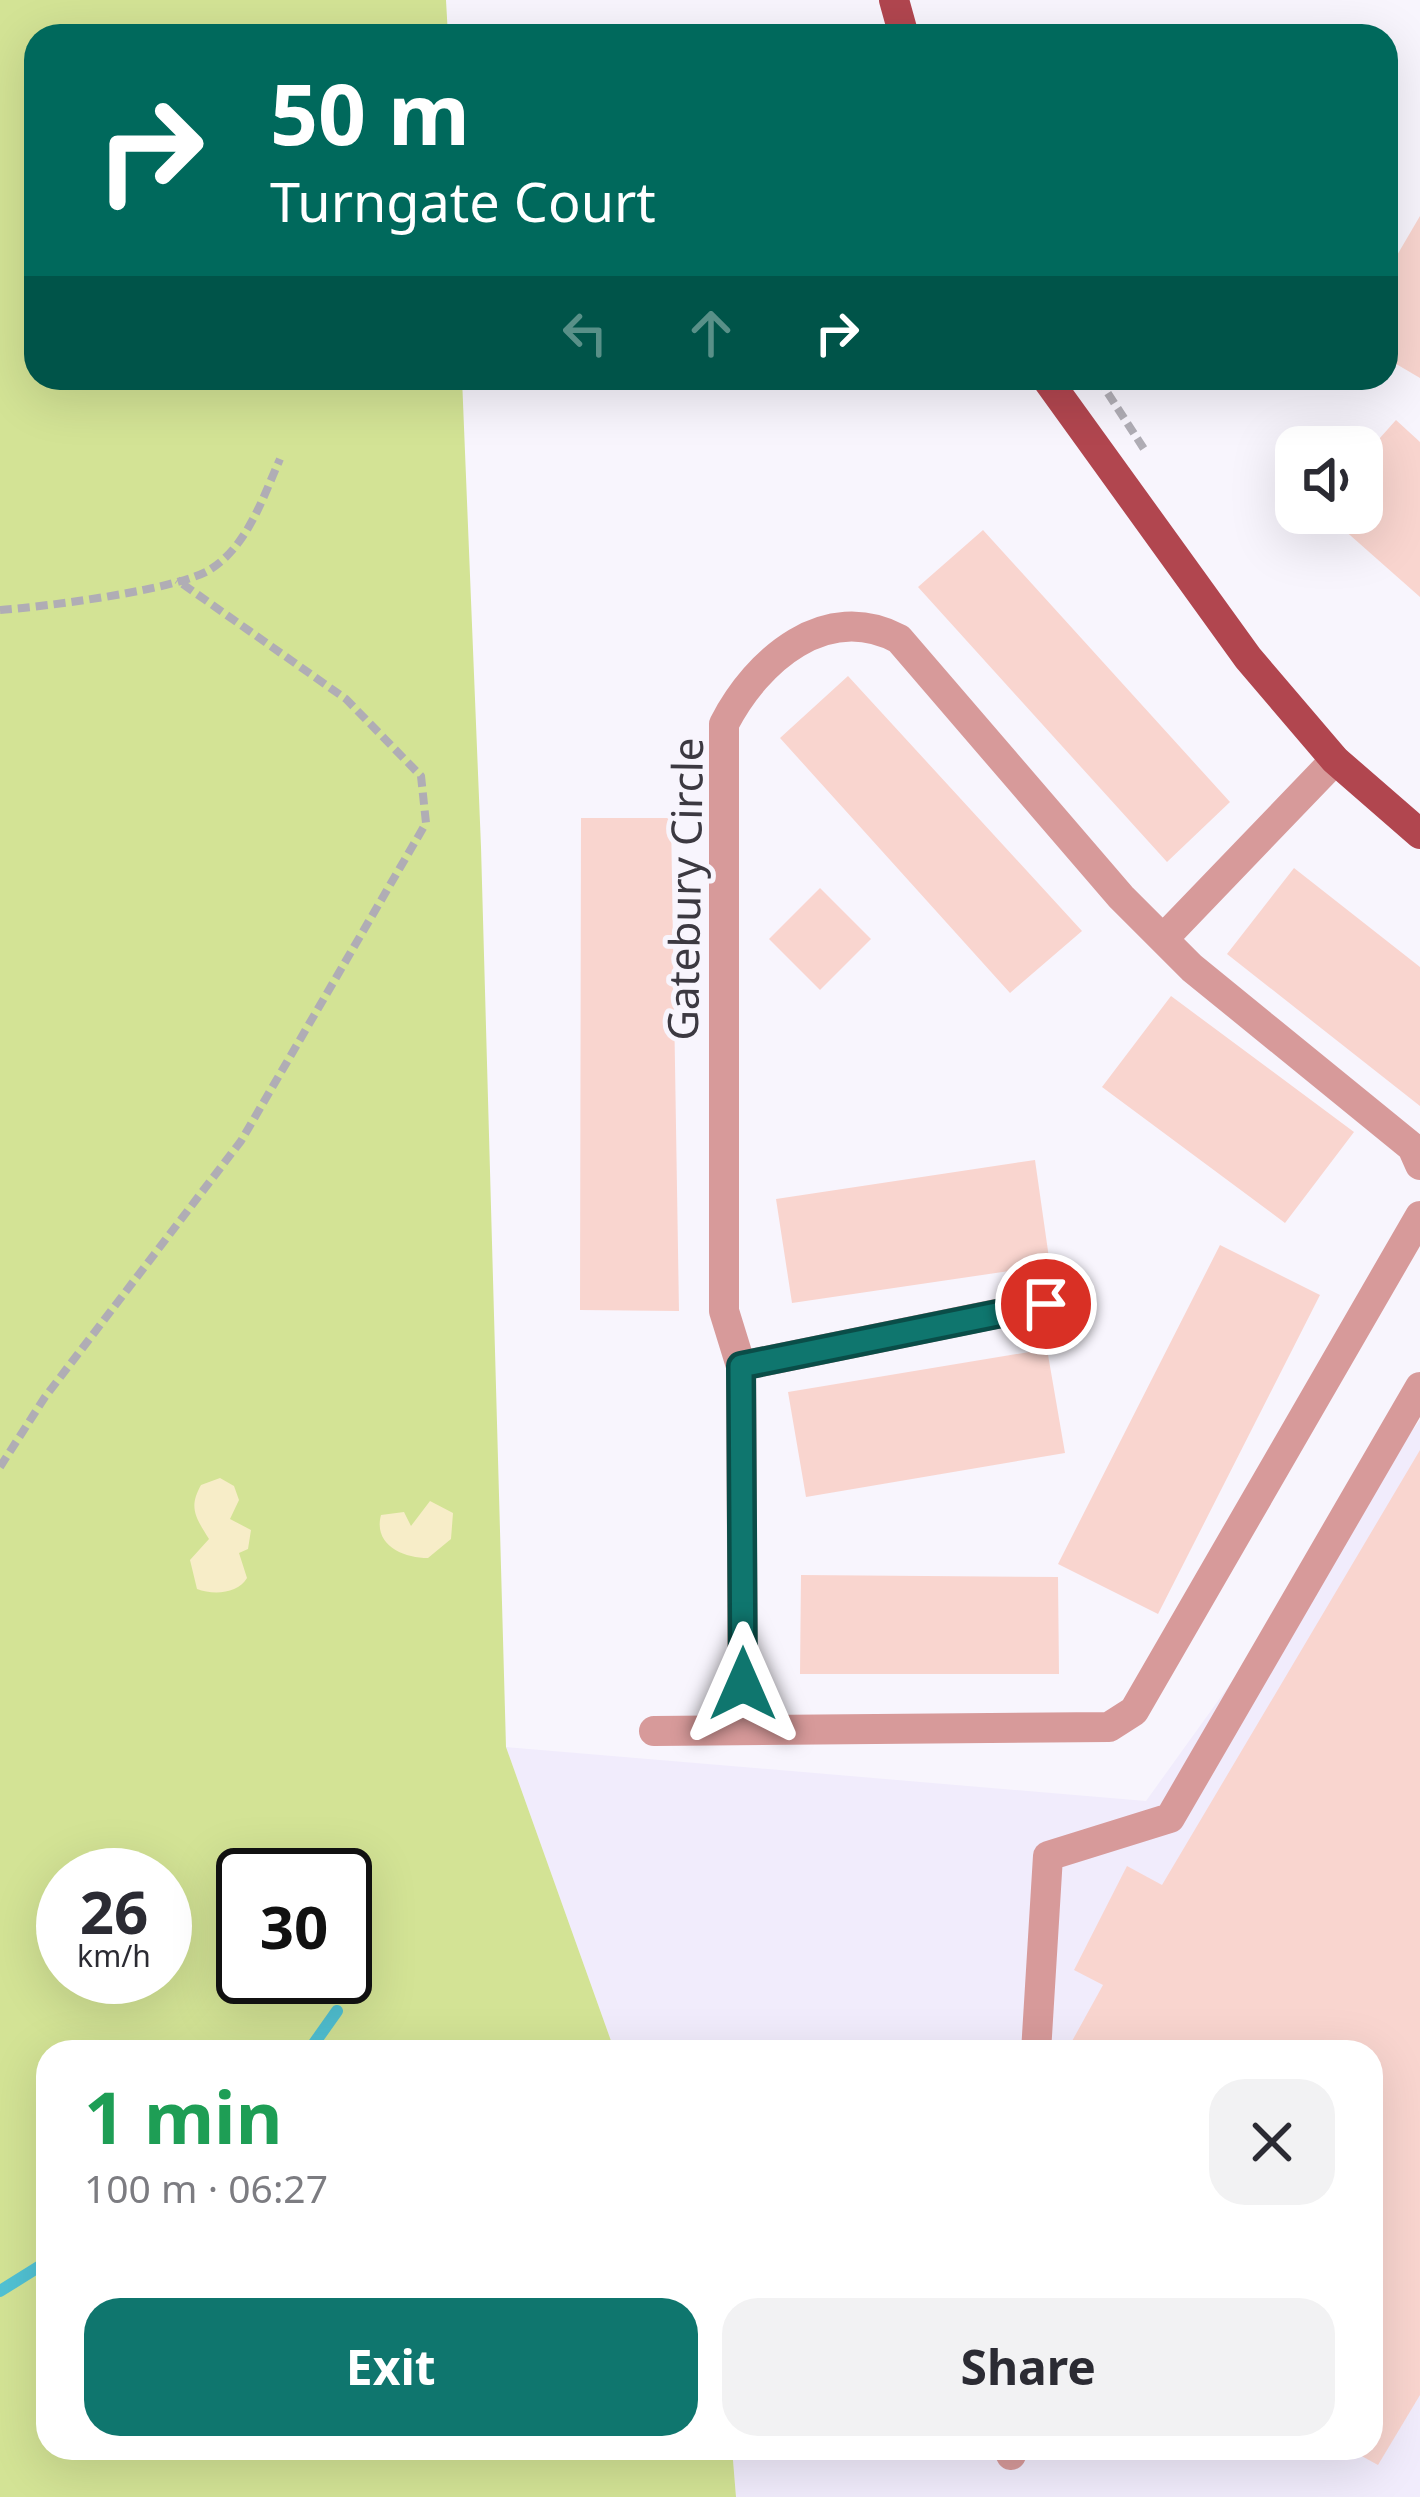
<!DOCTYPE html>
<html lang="en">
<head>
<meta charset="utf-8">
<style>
  body { margin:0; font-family:"Noto Sans",sans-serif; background:#f2f2f3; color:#2b2b33; height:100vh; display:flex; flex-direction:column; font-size:45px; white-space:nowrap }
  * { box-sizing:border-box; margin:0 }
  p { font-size:39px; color:#7c7c81 }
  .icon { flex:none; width:66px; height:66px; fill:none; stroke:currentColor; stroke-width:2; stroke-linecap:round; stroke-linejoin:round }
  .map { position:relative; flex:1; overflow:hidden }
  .details { position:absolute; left:36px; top:2040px; width:1347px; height:420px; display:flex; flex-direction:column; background:#fff; border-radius:36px; box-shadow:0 12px 48px #0002 }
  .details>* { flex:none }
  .guide { position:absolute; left:24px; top:24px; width:1374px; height:366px; border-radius:36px; box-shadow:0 12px 48px #0002; background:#00695c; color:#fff; overflow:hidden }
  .fabs { position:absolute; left:1275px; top:426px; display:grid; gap:24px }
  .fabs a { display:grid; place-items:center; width:108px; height:108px; border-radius:24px; background:#fff; box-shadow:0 12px 48px #0002; font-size:60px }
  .speed { position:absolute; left:36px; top:1848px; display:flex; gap:24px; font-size:60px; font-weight:700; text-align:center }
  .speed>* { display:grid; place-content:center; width:156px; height:156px; border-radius:50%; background:#fff; box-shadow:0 12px 48px #0002; line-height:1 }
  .speed small { font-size:30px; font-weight:400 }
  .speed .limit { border:6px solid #111; border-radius:18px; background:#fff; color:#111 }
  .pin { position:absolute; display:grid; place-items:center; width:102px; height:102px; color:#fff; margin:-51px; border:6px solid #fff; border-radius:50%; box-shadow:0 3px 12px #0007 }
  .me { position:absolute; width:132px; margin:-66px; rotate:0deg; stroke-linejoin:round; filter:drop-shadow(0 0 9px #0008) }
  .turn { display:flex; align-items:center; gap:42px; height:252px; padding:0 48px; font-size:54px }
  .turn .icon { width:156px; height:156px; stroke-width:2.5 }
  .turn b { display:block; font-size:84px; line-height:102px }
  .lanes { display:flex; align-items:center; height:114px; padding:0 48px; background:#0003; justify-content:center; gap:60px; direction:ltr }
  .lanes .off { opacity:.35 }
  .round { display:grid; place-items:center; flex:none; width:126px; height:126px; border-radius:36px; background:#f2f2f3 }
  .head { display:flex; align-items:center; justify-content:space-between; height:204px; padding:0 48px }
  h1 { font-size:72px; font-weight:700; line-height:90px; color:#1e9e55 }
  .button { display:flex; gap:24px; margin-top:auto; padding:24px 48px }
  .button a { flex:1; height:138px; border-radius:36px; background:#0f766e; color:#fff; font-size:48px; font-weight:700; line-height:138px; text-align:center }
  .button a+a { background:#f2f2f3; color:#2b2b33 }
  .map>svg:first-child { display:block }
  .built { fill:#f1ecfc }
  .green { fill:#d3e395; fill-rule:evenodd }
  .sand { fill:#f7edc8 }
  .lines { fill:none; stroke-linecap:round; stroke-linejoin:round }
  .stream { stroke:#51c2d4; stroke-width:12 }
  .building { fill:#f9d5cf }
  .path { stroke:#b0adb5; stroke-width:8; stroke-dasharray:12 6; stroke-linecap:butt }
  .minor { stroke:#d79a9a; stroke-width:30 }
  .major { stroke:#b1464f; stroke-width:30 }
  .route-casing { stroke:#0a4d48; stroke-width:30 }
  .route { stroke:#0f766e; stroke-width:21 }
  .labels { text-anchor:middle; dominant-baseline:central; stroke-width:10; stroke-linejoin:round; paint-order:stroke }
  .street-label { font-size:42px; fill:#3c3941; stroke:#f8f5fd }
</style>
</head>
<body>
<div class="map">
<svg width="1420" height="2497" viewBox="0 0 1420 2497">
  <rect width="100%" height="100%" fill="#f8f5fd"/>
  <path class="built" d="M1420,1420V2497H736L732,2448H1371V2052H615L506,1747L1146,1801Z"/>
  <path class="green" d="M0,0H446L448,36H36V378H462L481,847L506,1747L615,2052H48V2448H732L736,2497H0ZM63,1875H165V1977H63ZM243,1875H345V1977H243Z"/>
  <path class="sand" d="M220,1478L234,1486L239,1500L230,1519L251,1530L248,1549L239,1553L247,1578C238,1594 213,1595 197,1589L190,1560L209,1539C196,1518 188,1508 201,1485Z
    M430,1501L453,1513L451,1539L428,1558C403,1558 373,1545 381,1515L404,1512L411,1526Z"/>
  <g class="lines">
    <path class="stream" d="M308,2052L337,2011
      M0,2291L48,2261"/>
  </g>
  <path class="building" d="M1420,216V378L1386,358V274Z
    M1396,420L1420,442V597L1325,513H1362V458Z
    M983,530L1230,802L1167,862L918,587Z
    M848,676L1082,931L1010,993L780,738Z
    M581,818H671L679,1311L580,1310Z
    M1294,868L1420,967V1106L1227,954Z
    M820,888L871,939L820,990L769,939Z
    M1171,996L1354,1132L1285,1223L1102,1087Z
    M1035,1160L1050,1265L792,1303L776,1199Z
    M1220,1245L1320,1295L1158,1614L1058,1564Z
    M1047,1349L1065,1453L806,1497L788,1392Z
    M1420,1450V2395L1378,2465L1347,2448H1371V2052H1066L1103,1985L1074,1970L1127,1866L1162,1885Z
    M801,1575L1058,1577L1059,1674H800Z"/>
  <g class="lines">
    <path class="path" d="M1098,378L1146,452
      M0,610C42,607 179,590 211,569C248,545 263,497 280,459
      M0,1467L45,1397L241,1141L426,823L421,776L346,699L177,580"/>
    <path class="minor" d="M1163,939L1335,760
      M741,1366L1045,1304
      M743,1729L741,1366L724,1311V724C757,660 826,600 899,639L1121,897L1192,968L1412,1147L1420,1165
      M654,1731L1109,1727L1134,1711L1420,1216
      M1036,2052L1048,1856L1170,1818L1420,1387
      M1011,2455L1012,2448"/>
    <path class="major" d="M894,0L904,36
      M1046,378L1248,658L1335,760L1420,834"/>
  </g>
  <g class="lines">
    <g class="route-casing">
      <path id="route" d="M743,1684L741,1366L1046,1304"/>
    </g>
    <use href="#route" class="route"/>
  </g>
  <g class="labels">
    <g class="street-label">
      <text transform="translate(684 889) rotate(-89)">Gatebury Circle</text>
    </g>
  </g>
</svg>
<div class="fabs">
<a><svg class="icon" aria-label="sound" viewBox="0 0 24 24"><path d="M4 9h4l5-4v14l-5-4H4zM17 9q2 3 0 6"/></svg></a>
</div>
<div class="speed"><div>26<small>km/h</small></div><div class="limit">30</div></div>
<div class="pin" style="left:1046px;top:1304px;background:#d93025"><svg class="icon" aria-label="arrive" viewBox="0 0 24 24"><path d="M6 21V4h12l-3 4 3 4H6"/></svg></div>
<svg class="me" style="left:743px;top:1684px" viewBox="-20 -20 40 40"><path d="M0-17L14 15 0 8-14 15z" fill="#0f766e" stroke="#fff" stroke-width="4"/></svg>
<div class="guide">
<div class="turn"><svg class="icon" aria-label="right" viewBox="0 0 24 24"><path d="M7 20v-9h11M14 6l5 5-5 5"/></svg><div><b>50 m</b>Turngate Court</div></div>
<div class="lanes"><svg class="icon off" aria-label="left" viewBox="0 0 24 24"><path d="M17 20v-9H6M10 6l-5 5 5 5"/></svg><svg class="icon off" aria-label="ahead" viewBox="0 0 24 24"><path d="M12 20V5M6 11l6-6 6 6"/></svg><svg class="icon" aria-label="right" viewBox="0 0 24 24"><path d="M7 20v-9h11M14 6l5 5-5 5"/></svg></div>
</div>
<section class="details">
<div class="head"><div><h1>1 min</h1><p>100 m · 06:27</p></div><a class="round"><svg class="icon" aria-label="close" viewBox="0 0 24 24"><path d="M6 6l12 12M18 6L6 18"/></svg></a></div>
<div class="button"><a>Exit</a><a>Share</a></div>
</section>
</div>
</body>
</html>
